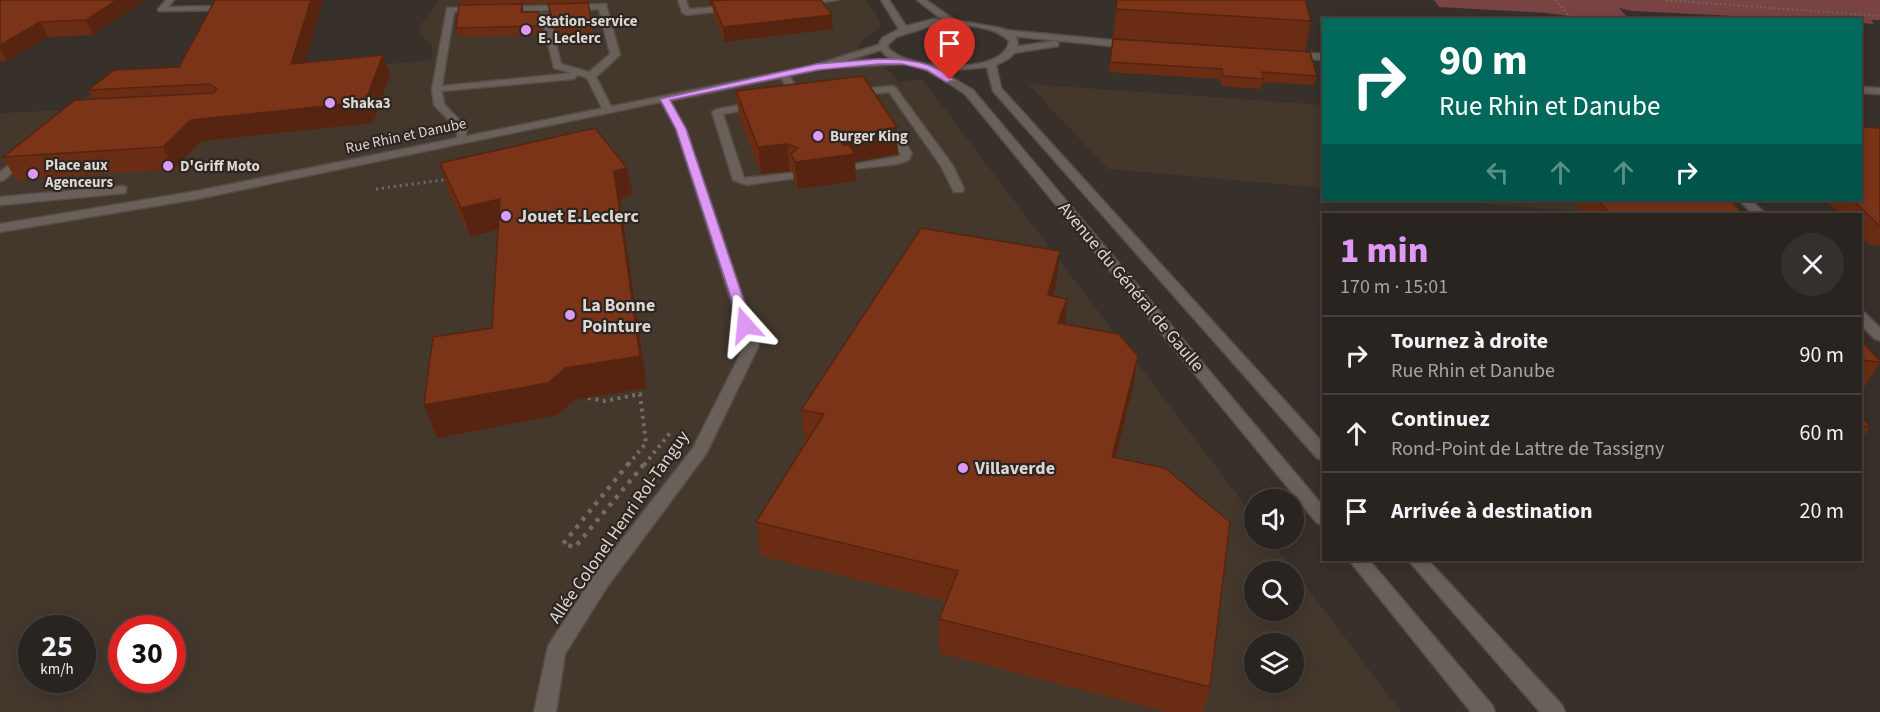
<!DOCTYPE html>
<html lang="fr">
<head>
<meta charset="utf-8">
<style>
  body { margin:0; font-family:"Source Sans 3",sans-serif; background:#36302d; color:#f1f3f6; height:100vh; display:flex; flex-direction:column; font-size:22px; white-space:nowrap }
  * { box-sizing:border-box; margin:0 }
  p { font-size:20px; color:#a5a4a5 }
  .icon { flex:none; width:33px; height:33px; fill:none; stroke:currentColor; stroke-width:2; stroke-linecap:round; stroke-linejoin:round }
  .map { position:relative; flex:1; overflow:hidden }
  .panel { position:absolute; left:1322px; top:213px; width:540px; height:348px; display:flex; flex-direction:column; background:#2a2420; border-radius:0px; box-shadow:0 3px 15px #0003,0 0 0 2px #46413e }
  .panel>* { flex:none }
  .top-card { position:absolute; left:1322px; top:18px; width:540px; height:183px; border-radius:0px; box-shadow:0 3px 15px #0003,0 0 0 2px #46413e; background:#00695c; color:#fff; overflow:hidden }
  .tools { position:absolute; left:1244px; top:489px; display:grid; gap:12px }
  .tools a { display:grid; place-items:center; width:60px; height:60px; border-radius:50%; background:#2a2420; box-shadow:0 3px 15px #0003,0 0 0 2px #46413e; font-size:30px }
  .speed { position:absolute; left:18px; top:615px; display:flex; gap:12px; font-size:30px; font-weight:700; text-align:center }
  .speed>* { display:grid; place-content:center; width:78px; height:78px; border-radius:50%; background:#2a2420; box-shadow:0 3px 15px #0003,0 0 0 2px #46413e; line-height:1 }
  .speed small { font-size:15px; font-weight:400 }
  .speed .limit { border:9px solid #d22; background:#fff; color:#111 }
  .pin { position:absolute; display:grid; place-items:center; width:51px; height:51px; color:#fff; margin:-62px -26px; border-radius:50% 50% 50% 0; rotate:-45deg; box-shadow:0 0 6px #0007 }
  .pin .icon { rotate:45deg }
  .me { position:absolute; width:66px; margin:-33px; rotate:342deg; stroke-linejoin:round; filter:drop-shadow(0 0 4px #0008) }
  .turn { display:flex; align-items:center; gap:21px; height:126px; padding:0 18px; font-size:27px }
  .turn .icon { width:78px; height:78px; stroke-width:2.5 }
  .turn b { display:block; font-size:42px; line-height:51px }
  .lanes { display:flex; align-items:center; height:57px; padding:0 18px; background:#0003; justify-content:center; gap:30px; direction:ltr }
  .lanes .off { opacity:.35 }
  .round { display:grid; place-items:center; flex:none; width:63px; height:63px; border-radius:32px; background:#36302d }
  .overview { display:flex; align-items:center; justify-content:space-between; height:102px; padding:0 18px }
  h1 { font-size:36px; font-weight:800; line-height:45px; color:#dd99f3 }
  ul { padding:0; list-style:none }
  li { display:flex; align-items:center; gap:18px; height:78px; padding:0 18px; border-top:2px solid #46413e }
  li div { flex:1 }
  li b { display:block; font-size:22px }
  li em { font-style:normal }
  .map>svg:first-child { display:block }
  .built { fill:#44382d; fill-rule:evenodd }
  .green { fill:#7a4445 }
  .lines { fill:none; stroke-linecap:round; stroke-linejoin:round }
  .lane-casing { stroke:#544d48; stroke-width:3 }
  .street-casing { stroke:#544d48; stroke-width:3 }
  .secondary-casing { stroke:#544d48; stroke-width:3 }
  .path-far3 { stroke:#726b66; stroke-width:2; stroke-dasharray:1.5 3; stroke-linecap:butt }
  .path-far2 { stroke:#726b66; stroke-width:3; stroke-dasharray:2 4; stroke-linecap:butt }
  .path-far1 { stroke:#726b66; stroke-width:4; stroke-dasharray:3 4.5; stroke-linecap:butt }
  .path { stroke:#726b66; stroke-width:4.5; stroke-dasharray:4 6; stroke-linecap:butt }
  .lane { fill:#696059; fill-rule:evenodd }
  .street { fill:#696059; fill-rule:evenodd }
  .secondary { fill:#696059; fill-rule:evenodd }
  .wall { fill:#6a2d14 }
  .shaded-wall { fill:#562410 }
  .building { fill:#7b3417; stroke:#562410; stroke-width:1.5 }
  .route { fill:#dd99f3; stroke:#90639e; stroke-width:1.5 }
  .poi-dot { fill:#dd99f3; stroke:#2e2620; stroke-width:2 }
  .labels { text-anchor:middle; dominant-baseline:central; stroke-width:4.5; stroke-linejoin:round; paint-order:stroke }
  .far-poi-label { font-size:15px; font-weight:bold; fill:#dcd7d3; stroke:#2e2620; text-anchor:start }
  .far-street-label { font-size:15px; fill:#dcd7d3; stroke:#2e2620 }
  .poi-label { font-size:18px; font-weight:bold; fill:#dcd7d3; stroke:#2e2620; text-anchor:start }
  .street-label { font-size:18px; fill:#dcd7d3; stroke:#2e2620 }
</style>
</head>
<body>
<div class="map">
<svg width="1880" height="712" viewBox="0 0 1880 712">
  <rect width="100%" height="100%" fill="#38302a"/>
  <path class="built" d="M438,0H865L875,12L881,26L857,46L892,74L898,82L922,79L1254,517V538L1270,539L1401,712H0V113L70,110L102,86L174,84L432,60V46L420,34V26ZM1254,572H1293V610H1254ZM32,628H82V680H32ZM122,628H172V680H122ZM1254,644H1293V682H1254Z
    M1028,84L1323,105V188L1108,169Z
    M1443,200H1717L1606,214Z"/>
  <path class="green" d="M1434,0H1880V20H1871L1874,24L1860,23V20L1793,19L1633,11L1619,8L1629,19L1596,20L1547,13L1439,7Z"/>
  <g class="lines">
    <g class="lane-casing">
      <path id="lane" d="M678,0H686L689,9L732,6L736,8L732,10L686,15L682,12Z
        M809,0H838L804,5L800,3Z
        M606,4L620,55L596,77L613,110L612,112H604L587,78L578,75L574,79L442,91L444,104L467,128L465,142H457V129L434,105L432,89L447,8L477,7L481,9L477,11L454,12L442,86L572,73L554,68L542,19H525V15L528,14H549L561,64L589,72L610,54L599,9L504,11L500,9L504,7Z
        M231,6H234V10L162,11L158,9L162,7Z
        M781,72H787L804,100L803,102H795L779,74Z
        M892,86L895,87L953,166L964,189L962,192H954L941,166L889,92L853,96L848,93L853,90Z
        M757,102L761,103V107L723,114L744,178L792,173L798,176L796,178L747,185L733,180L712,112L717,109Z
        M887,121L891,122L912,153L909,160L897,164L845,170V166L900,156V153L882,124Z
        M24,153L28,154V158L4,180L0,181V172Z
        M122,186L126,187V193L0,205V197Z"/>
    </g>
    <g class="street-casing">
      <path id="street" d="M166,0H174L165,11H159L158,9Z
        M1004,30L1132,42L1137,45L1132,48L1001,35L1000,33Z
        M1055,41L1058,42V46L1013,53L1008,50L1013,47Z
        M884,43L887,44V48L817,70L670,101L686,129L759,345L706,454L607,587L565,654L556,712H534L548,646L593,577L693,448L745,345L676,129L661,102L197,199L0,232V224L197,191L815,65Z
        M1291,52L1323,54V60L1288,57L1286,55Z
        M902,59L907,62L905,64L850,67L845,64L850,61Z
        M1860,87L1880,88V94L1860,93Z
        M1739,200H1751L1766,214H1753Z
        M1860,312L1865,313L1880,328V340L1875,339L1860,324Z"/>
    </g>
    <g class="secondary-casing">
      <path id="secondary" d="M881,0H889L906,26L934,19L943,20L917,0H926L955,20L1000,28L1011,32L1017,39C1020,53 1008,60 996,65L1001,88L1323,443V460L1317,458L993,91L987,67L941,71L973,90L1323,506V525L1317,523L965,94C953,86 941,78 928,71C910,62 891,67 878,46L882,38L899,29ZM934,25C957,25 992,23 1009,41C1006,76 903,71 887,46L896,37Z
        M1349,560H1369L1492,705L1495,712H1471Z
        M1408,560H1428L1562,705L1565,712H1540Z"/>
    </g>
    <path class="path-far3" d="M1555,0L1573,20
      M1666,0L1880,16"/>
    <path class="path-far2" d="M376,189L450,179"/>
    <path class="path-far1" d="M588,398L605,401L640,394L646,443L628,465
      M644,465L670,433"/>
    <path class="path" d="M629,463L563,544L575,547L645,463"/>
    <use href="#lane" class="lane"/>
    <use href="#street" class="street"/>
    <use href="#secondary" class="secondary"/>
  </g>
  <path class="wall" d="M0,0H145L93,35L48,37L7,61H0Z
    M215,0H323L305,62L383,55L390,75L373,123L201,141L174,169L16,180L3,157L93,99L88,90L179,67Z
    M461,0H588V2L485,5L522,4L524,12H538L544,35L459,37L456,28L463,5Z
    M708,0H821L832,15L833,29L724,42L714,15L712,5H710Z
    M1117,0L1311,21L1305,51L1113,38Z
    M588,3L594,34L556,35L548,4Z
    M1113,39L1317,76L1314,85L1263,82L1261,89L1221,86L1220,79L1109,72Z
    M736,91L898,154L855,162L856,181L798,189L794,181L793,172L790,171L761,174L739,116Z
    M1880,128V246L1869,245L1860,235V214H1840L1825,200H1860Z
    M440,163L633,195L620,199L647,388L575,400L557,415L437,438L492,328L498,230L470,237L448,190Z
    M1573,200H1730L1744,214H1584Z
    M1057,280L1053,296L1067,299L1065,325L1133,388L1116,458L1210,687L1203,712H1167L939,653V619L945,601L761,556L756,522L806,442H805L801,410Z
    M1860,339L1880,361V363L1864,387L1860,386Z
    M1860,414L1870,427L1860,441Z"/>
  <path class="shaded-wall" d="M117,0H145L93,35L86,20Z
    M311,0H323L299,83L291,64Z
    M709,0H781L712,1V5H710Z
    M832,15L833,29L724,42L723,27Z
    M40,22L48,37L7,61L0,48V45Z
    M383,55L390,75L373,123L201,141L174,169L163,147L191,120Z
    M897,127L898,154L855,162L856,181L798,189L795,162L842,138Z
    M787,144L790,171L761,174L758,147Z
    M627,168L633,195L620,199L647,388L575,400L557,415L437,438L424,405L548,383L614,171Z
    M500,199L508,227L470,237L461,208Z
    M1060,251L1057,280L1046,326L1048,295Z
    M1067,299L1065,329L1058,323Z
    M1138,356L1133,388L1107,490L1112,457Z"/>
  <path class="building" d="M0,0H117L86,20L40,22L0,45Z
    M215,0H311L291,64L383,55L365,102L191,120L163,147L3,157L75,100L214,93L217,89L210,84L88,90L114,70L179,67Z
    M726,0H821L832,15L723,27L712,1Z
    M1117,0H1305L1311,21L1116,9Z
    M588,3L592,25L554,26L548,4Z
    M522,4L521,12H538L542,26L456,28L459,5Z
    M1113,39L1310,52L1317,76L1262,72L1263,79L1223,76L1222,69L1110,62Z
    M863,76L897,127L842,138V145H849L855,154L795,162L791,154L798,148L787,144L758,147L736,91Z
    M1860,127L1880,128V226L1853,200H1860Z
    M595,128L627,168L614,171L640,356L566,368L548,383L424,405L433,337L492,328L500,199L461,208L440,163Z
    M1598,200H1730L1744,214H1610Z
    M921,228L1060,251L1048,295L1067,299L1058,323L1119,334L1138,356L1112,457L1165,468L1230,522L1210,687L939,619L958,571L756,522L824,414L801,410Z
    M1860,339L1880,361V362L1860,360Z
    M1860,414L1870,427L1860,426Z"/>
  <path class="route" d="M879,59C905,59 933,61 954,80L946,82L927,70L902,64H879L817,70L670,100L686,129L752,325L745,329L741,328L676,129L660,99L817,64Z"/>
  <g class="poi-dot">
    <circle cx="526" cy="30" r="6"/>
    <circle cx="330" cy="103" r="6"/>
    <circle cx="818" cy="136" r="6"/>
    <circle cx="168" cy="166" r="6"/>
    <circle cx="33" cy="174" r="6"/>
    <circle cx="506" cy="216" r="6"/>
    <circle cx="570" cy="315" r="6"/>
    <circle cx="963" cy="468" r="6"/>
  </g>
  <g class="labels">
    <g class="far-poi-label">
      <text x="538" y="21">Station-service<tspan x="538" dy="17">E. Leclerc</tspan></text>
      <text x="342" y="103">Shaka3</text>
      <text x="830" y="136">Burger King</text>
      <text x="45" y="165">Place aux<tspan x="45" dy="17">Agenceurs</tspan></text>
      <text x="180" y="166">D'Griff Moto</text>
    </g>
    <g class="far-street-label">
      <text transform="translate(406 136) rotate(-12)">Rue Rhin et Danube</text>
    </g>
    <g class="poi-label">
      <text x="518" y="216">Jouet E.Leclerc</text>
      <text x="582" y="305">La Bonne<tspan x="582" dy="21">Pointure</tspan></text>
      <text x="975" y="468">Villaverde</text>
    </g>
    <g class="street-label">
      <text transform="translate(1131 287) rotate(50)">Avenue du Général de Gaulle</text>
      <text transform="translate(619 527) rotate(-55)">Allée Colonel Henri Rol-Tanguy</text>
    </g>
  </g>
</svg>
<div class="tools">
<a><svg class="icon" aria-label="sound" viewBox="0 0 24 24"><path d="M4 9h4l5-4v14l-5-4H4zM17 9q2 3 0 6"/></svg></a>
<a><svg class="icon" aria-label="search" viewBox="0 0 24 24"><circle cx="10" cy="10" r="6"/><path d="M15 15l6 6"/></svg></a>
<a><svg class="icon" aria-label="layers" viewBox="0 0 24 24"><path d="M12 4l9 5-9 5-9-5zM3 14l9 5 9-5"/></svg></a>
</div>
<div class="speed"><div>25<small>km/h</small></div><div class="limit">30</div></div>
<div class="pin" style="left:950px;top:80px;background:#d93025"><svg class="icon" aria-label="arrive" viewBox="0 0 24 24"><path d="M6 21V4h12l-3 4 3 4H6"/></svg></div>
<svg class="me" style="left:745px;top:325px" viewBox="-20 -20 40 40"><path d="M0-17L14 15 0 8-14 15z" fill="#dd99f3" stroke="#fff" stroke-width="4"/></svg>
<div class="top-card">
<div class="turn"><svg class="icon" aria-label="right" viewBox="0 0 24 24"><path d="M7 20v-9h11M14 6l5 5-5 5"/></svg><div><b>90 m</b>Rue Rhin et Danube</div></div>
<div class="lanes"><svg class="icon off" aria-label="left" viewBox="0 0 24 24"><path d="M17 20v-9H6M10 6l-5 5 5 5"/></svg><svg class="icon off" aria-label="ahead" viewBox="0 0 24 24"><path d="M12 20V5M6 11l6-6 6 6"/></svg><svg class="icon off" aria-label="ahead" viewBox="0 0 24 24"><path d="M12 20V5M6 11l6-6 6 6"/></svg><svg class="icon" aria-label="right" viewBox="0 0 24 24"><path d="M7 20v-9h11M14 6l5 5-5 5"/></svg></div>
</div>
<section class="panel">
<div class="overview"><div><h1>1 min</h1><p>170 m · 15:01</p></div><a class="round"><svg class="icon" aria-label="close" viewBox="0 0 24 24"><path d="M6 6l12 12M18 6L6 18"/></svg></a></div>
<ul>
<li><svg class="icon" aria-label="right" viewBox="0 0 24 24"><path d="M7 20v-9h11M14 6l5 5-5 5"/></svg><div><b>Tournez à droite</b><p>Rue Rhin et Danube</p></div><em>90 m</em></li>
<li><svg class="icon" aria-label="ahead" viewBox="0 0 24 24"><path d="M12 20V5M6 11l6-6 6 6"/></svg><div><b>Continuez</b><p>Rond-Point de Lattre de Tassigny</p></div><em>60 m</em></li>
<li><svg class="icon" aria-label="arrive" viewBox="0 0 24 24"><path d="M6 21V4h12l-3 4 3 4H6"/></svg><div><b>Arrivée à destination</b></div><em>20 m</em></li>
</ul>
</section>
</div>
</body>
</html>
